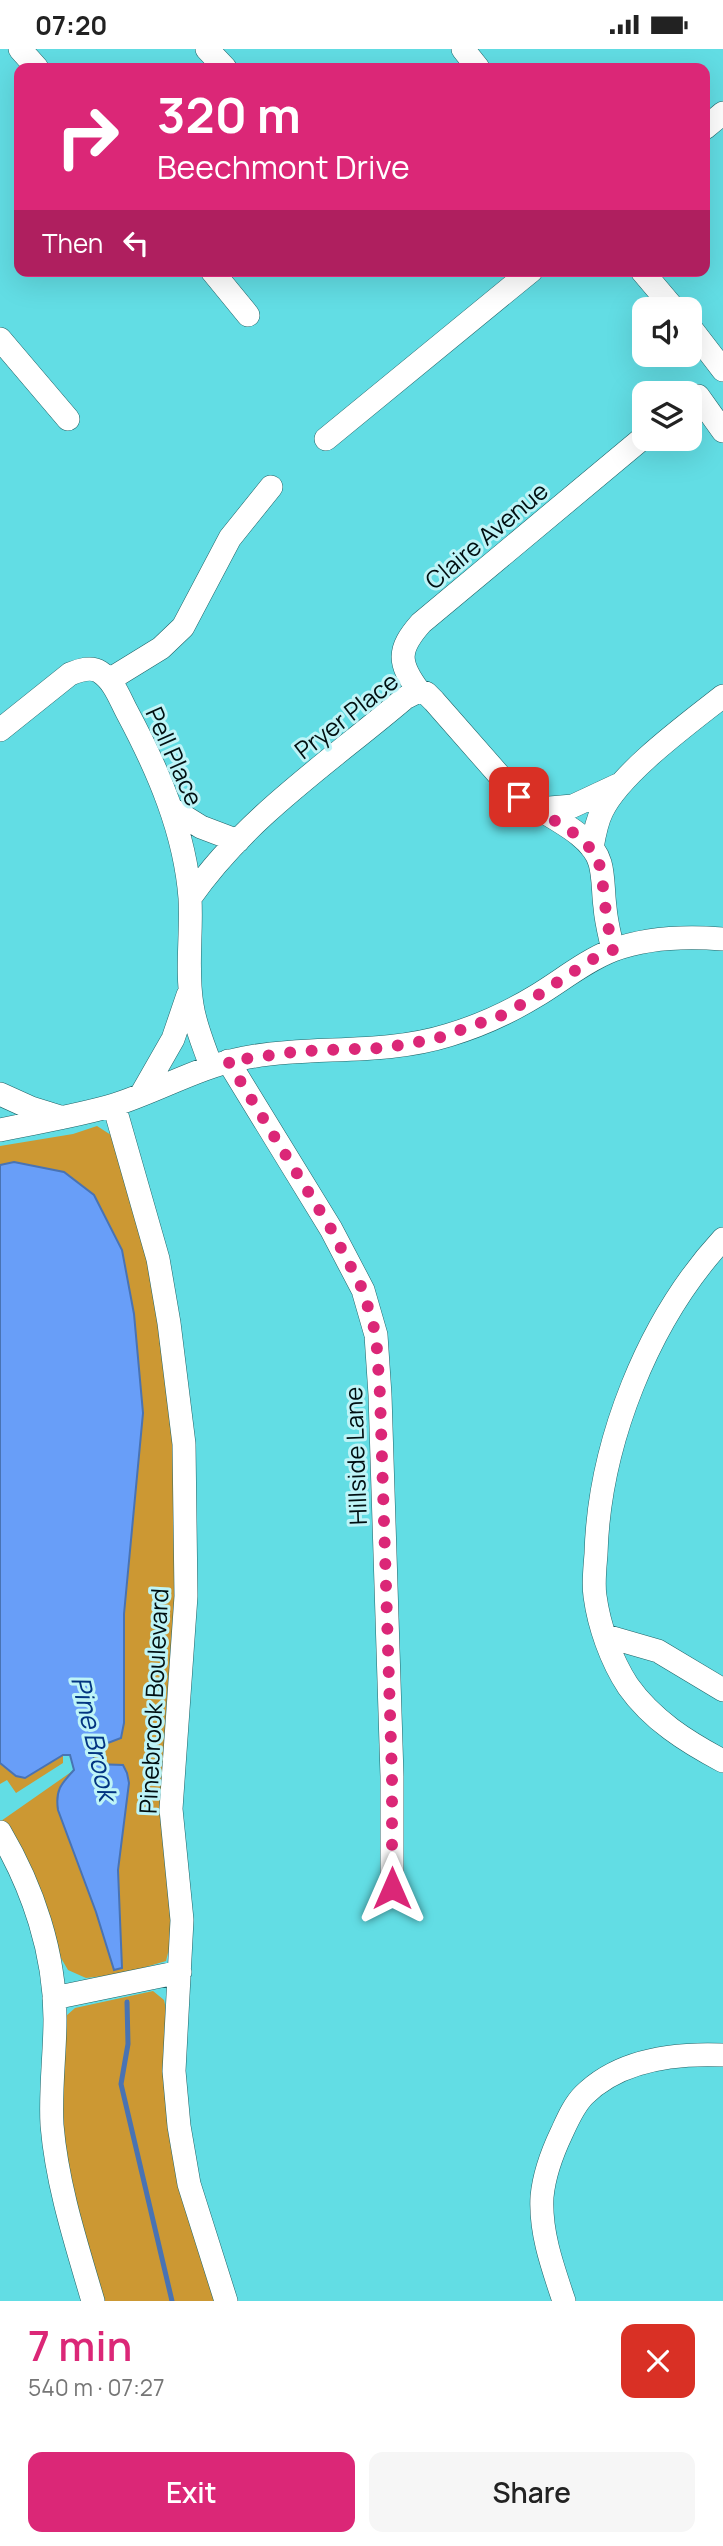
<!DOCTYPE html>
<html lang="en">
<head>
<meta charset="utf-8">
<style>
  body { margin:0; font-family:Manrope,sans-serif; background:#f6f6f6; color:#222; height:100vh; display:flex; flex-direction:column; font-size:26px; white-space:nowrap }
  * { box-sizing:border-box; margin:0 }
  p { font-size:23px; color:#767676 }
  .icon { flex:none; width:38px; height:38px; fill:none; stroke:currentColor; stroke-width:2; stroke-linecap:round; stroke-linejoin:round }
  .map { position:relative; height:2252px; overflow:hidden }
  .side { display:flex; flex-direction:column; background:#fff; flex:1 }
  .side>* { flex:none }
  .top-card { position:absolute; left:14px; top:14px; width:696px; height:214px; border-radius:14px; box-shadow:0 7px 28px #0002; background:#db2777; color:#fff; overflow:hidden }
  .tools { position:absolute; left:632px; top:248px; display:grid; gap:14px }
  .tools a { display:grid; place-items:center; width:70px; height:70px; border-radius:14px; background:#fff; box-shadow:0 7px 28px #0002; font-size:35px }
  .pin { position:absolute; display:grid; place-items:center; width:60px; height:60px; color:#fff; margin:-30px; border-radius:14px; box-shadow:0 4px 10px #0006 }
  .me { position:absolute; width:77px; margin:-38px; rotate:0deg; stroke-linejoin:round; filter:drop-shadow(0 0 5px #0008) }
  .turn { display:flex; align-items:center; gap:24px; height:147px; padding:0 28px; font-size:32px }
  .turn .icon { width:91px; height:91px; stroke-width:2.5 }
  .turn b { display:block; font-size:49px; line-height:60px }
  .then { display:flex; align-items:center; height:66px; padding:0 28px; background:#0003; gap:14px; font-size:26px }
  .round { display:grid; place-items:center; flex:none; width:74px; height:74px; border-radius:14px; background:#f6f6f6 }
  .overview { display:flex; align-items:center; justify-content:space-between; height:119px; padding:0 28px }
  h1 { font-size:42px; font-weight:600; line-height:52px; color:#db2777 }
  .cta { display:flex; gap:14px; margin-top:auto; padding:14px 28px }
  .cta a { flex:1; height:80px; border-radius:14px; background:#db2777; color:#fff; font-size:28px; font-weight:600; line-height:80px; text-align:center }
  .cta a+a { background:#f6f6f6; color:#222 }
  .status { display:flex; justify-content:space-between; align-items:center; height:49px; padding:0 35px; background:#fff; direction:ltr }
  .status svg { height:19px; fill:currentColor }
  .map>svg:first-child { display:block }
  .green { fill:#cc9833 }
  .water { fill:#689ef8; stroke:#4973b3; stroke-width:2 }
  .lines { fill:none; stroke-linecap:round; stroke-linejoin:round }
  .stream { stroke:#4973b3; stroke-width:5 }
  .minor-casing { stroke:#1f6266; stroke-width:24 }
  .minor { stroke:#fff; stroke-width:23 }
  .route { stroke:#db2777; stroke-width:12; stroke-dasharray:0 21.6 }
  .labels { text-anchor:middle; dominant-baseline:central; stroke-width:6; stroke-linejoin:round; paint-order:stroke }
  .street-label { font-size:24px; fill:#000f11; stroke:#bef4f7 }
  .water-label { font-size:26px; font-style:italic; fill:#023481; stroke:#bef4f7 }
</style>
</head>
<body>
<div class="status"><b>07:20</b><svg viewBox="0 0 49 12"><path d="M0 12V9h3v3zM5 12V6h3v6zM10 12V3h3v9zM15 12V0h3v12zM26 1h20v11H26zM47 4h2v5h-2z"/></svg></div>
<div class="map">
<svg width="723" height="2252" viewBox="0 0 723 2252">
  <rect width="100%" height="100%" fill="#62dde4"/>
  <path class="green" d="M97,1077L111,1086L148,1196L178,1397L175,1902L168,1904L166,1912L122,1925L86,1929L68,1921L58,1904L25,1811L1,1772L74,1721L96,1863L114,1920L122,1919L118,1821L129,1734L127,1724L123,1716H95L91,1700L121,1689L124,1674V1565L143,1364L134,1265L14,1113L0,1116V1097L73,1085Z
    M63,1706V1714L16,1744L7,1731L0,1735V1714L16,1727L25,1729Z
    M153,1942L164,1951L167,1964L216,2252H101L65,2133L62,2089V1978L66,1967L75,1959Z"/>
  <path class="water" d="M14,1113L64,1123L94,1146L122,1201L134,1265L143,1364L124,1565V1674L121,1689L92,1700L95,1715L123,1716L127,1724L129,1734L118,1821L122,1919L114,1921L96,1863L58,1761C55,1741 61,1735 74,1721L70,1706H63L25,1729L16,1727L0,1714V1116Z"/>
  <g class="lines">
    <path class="stream" d="M127,1953L128,1995L121,2035L172,2252"/>
    <g class="minor-casing">
      <path id="minor" d="M20,0L37,19
        M207,0L225,19
        M463,0L478,19
        M705,79L723,64
        M212,222L248,266
        M642,222L675,261
        M690,278L723,321
        M0,290L68,370
        M698,347L723,382
        M326,390L531,222
        M109,631L161,599L183,578L230,489L271,438
        M419,642C398,614 397,601 421,574L644,388
        M0,681L70,625C80,621 91,617 100,623C114,632 120,650 127,663C158,721 185,783 190,849C192,884 186,921 192,956C195,977 204,997 211,1017
        M172,760L201,778L238,792
        M538,760L573,757L618,736
        M592,799C594,787 596,774 602,762C620,724 689,674 723,647
        M190,849C246,768 331,712 405,649L419,642L426,644L434,652L513,742C537,764 591,781 600,814C604,828 603,844 605,858C606,873 610,887 613,901
        M228,1012L331,1180L363,1241L376,1286L380,1346L392,1727V1839
        M0,1045L31,1059L60,1068
        M141,1046L173,990L188,946
        M114,1056L158,1210L169,1274L184,1395L186,1547L171,1760L182,1871L174,2022L179,2077L189,2135L226,2252
        M0,1081C38,1073 77,1067 114,1056C158,1042 198,1018 244,1009C312,996 382,1007 449,986C479,977 508,964 536,947C561,932 585,912 613,901C648,888 686,887 723,890
        M723,1190C648,1271 599,1395 596,1505C595,1518 593,1534 595,1547C599,1577 611,1611 628,1637C652,1671 687,1693 723,1712
        M606,1587L658,1602L723,1641
        M0,1783C33,1839 55,1904 55,1970C55,2005 50,2040 52,2076C57,2136 76,2194 93,2252
        M54,1949L180,1923
        M564,2252C553,2219 540,2184 542,2148C544,2125 552,2104 562,2083C568,2070 574,2056 584,2046C620,2010 675,2004 723,2006"/>
    </g>
    <use href="#minor" class="minor"/>
  </g>
  <g class="lines">
    <path class="route" d="M392,1839V1727L380,1346L376,1286L363,1241L331,1180L228,1012L302,1002L383,999L435,990L500,967L535,948L591,911L613,901L607,872L601,821L596,805L578,787L519,748"/>
  </g>
  <g class="labels">
    <g class="street-label">
      <text transform="translate(486 486) rotate(-40)">Claire Avenue</text>
      <text transform="translate(346 666) rotate(-38)">Pryer Place</text>
      <text transform="translate(175 707) rotate(66)">Pell Place</text>
      <text transform="translate(355 1407) rotate(-92)">Hillside Lane</text>
      <text transform="translate(153 1652) rotate(-87)">Pinebrook Boulevard</text>
    </g>
    <g class="water-label">
      <text transform="translate(95 1689) rotate(77)">Pine Brook</text>
    </g>
  </g>
</svg>
<div class="tools">
<a><svg class="icon" aria-label="sound" viewBox="0 0 24 24"><path d="M4 9h4l5-4v14l-5-4H4zM17 9q2 3 0 6"/></svg></a>
<a><svg class="icon" aria-label="layers" viewBox="0 0 24 24"><path d="M12 4l9 5-9 5-9-5zM3 14l9 5 9-5"/></svg></a>
</div>
<div class="pin" style="left:519px;top:748px;background:#d93025"><svg class="icon" aria-label="arrive" viewBox="0 0 24 24"><path d="M6 21V4h12l-3 4 3 4H6"/></svg></div>
<svg class="me" style="left:392px;top:1839px" viewBox="-20 -20 40 40"><path d="M0-17L14 15 0 8-14 15z" fill="#db2777" stroke="#fff" stroke-width="4"/></svg>
<div class="top-card">
<div class="turn"><svg class="icon" aria-label="right" viewBox="0 0 24 24"><path d="M7 20v-9h11M14 6l5 5-5 5"/></svg><div><b>320 m</b>Beechmont Drive</div></div>
<div class="then">Then<svg class="icon" aria-label="left" viewBox="0 0 24 24"><path d="M17 20v-9H6M10 6l-5 5 5 5"/></svg></div>
</div>
</div>
<section class="side">
<div class="overview"><div><h1>7 min</h1><p>540 m · 07:27</p></div><a class="round" style="background:#d93025;color:#fff"><svg class="icon" aria-label="close" viewBox="0 0 24 24"><path d="M6 6l12 12M18 6L6 18"/></svg></a></div>
<div class="cta"><a>Exit</a><a>Share</a></div>
</section>
</body>
</html>
